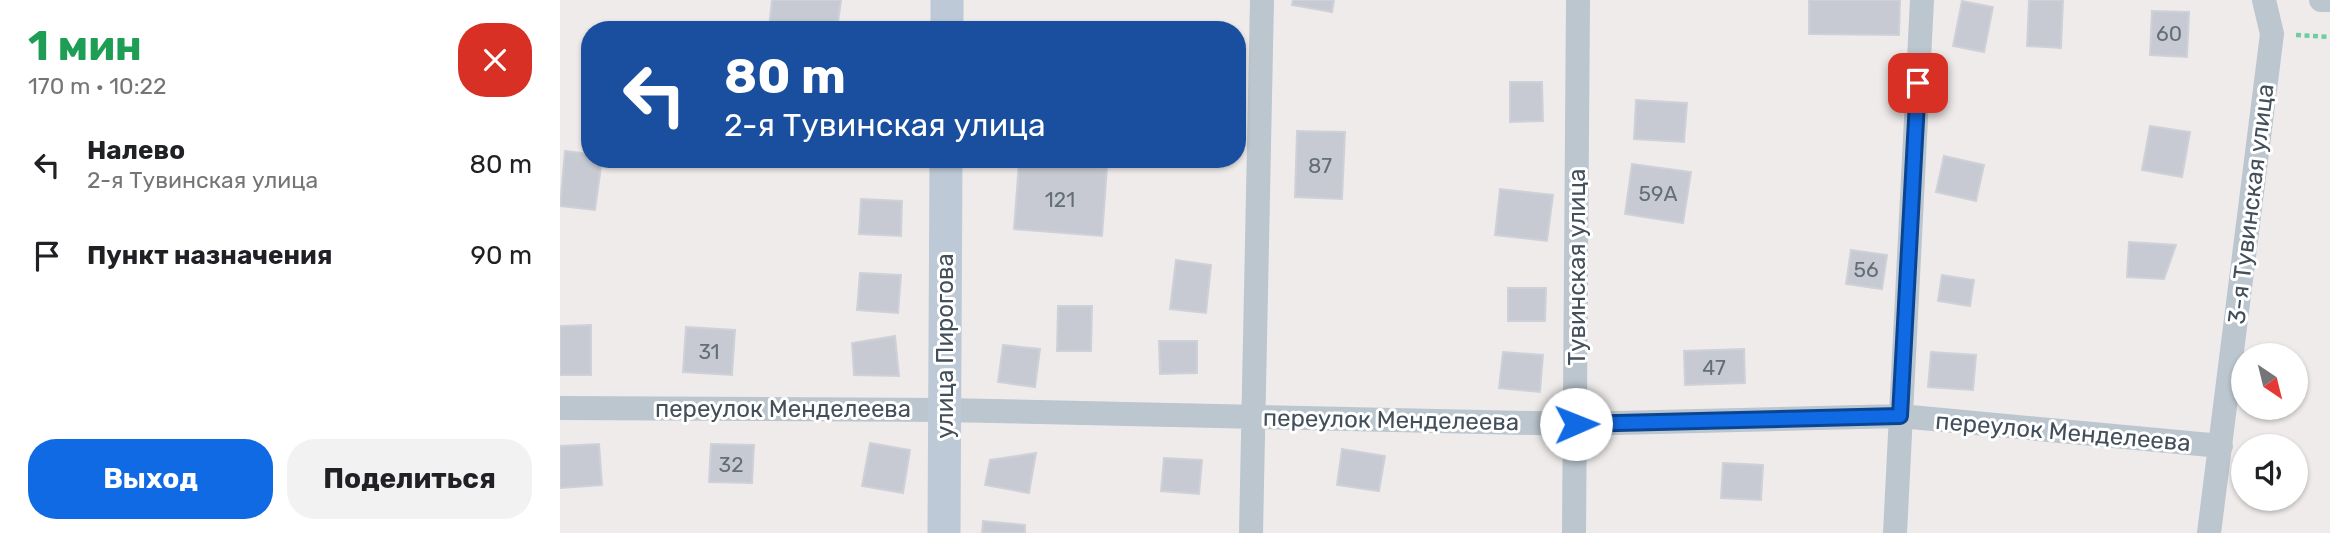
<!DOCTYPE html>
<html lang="ru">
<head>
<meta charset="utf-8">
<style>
  body { margin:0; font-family:Rubik,sans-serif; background:#f2f2f2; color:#202124; height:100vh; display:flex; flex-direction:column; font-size:26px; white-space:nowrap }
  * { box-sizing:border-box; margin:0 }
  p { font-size:23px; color:#757577 }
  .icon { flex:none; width:38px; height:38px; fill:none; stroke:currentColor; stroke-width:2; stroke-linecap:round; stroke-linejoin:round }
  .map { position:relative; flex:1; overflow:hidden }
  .sheet { display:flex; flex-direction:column; background:#fff; width:560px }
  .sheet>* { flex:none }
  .hud { position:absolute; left:21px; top:21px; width:665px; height:147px; border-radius:28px; box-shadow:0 2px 5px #0004; background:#1a4fa0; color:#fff; overflow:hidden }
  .needle { width:46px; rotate:145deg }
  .controls { position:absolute; left:1671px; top:343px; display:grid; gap:14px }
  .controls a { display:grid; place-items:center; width:77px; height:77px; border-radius:50%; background:#fff; box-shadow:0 2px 5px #0004; font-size:35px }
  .pin { position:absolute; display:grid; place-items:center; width:60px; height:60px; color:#fff; margin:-30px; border-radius:14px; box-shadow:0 4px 10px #0006 }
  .me { position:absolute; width:77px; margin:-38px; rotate:89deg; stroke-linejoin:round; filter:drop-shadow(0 0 5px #0008) }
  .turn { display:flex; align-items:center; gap:24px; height:147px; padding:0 28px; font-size:32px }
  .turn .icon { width:91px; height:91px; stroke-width:2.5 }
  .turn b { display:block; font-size:49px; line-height:60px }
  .round { display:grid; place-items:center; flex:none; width:74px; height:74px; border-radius:28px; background:#f2f2f2 }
  .headline { display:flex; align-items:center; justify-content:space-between; height:119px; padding:0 28px }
  h1 { font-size:42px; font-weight:700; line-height:52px; color:#1e9e55 }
  .cta { display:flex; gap:14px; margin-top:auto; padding:14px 28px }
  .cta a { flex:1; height:80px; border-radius:28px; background:#106ae4; color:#fff; font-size:28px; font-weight:700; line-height:80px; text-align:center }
  .cta a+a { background:#f2f2f2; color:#202124 }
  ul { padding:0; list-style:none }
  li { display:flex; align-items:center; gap:21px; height:91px; padding:0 28px }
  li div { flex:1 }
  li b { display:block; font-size:26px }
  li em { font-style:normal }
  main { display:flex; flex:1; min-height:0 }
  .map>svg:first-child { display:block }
  .building { fill:#c7cad2; stroke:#cfd1d8; stroke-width:2 }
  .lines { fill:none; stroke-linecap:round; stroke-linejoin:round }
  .path { stroke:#6dcfa0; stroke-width:4.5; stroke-dasharray:5 3.5; stroke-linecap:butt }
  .minor { stroke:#bbc6cf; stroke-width:24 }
  .secondary { stroke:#bdc9d6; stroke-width:33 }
  .route-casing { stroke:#0a4594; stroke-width:18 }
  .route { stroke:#106ae4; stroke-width:12 }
  .labels { text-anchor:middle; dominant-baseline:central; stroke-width:6; stroke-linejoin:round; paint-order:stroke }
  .number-label { font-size:21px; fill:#646e78 }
  .street-label { font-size:24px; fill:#434f5a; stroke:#fff }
</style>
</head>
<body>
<main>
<section class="sheet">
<div class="headline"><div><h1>1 мин</h1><p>170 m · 10:22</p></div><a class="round" style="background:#d93025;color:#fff"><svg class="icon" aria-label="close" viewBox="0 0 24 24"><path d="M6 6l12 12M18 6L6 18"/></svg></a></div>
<ul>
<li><svg class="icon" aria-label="left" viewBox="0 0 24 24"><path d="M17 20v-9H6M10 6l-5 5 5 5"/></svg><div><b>Налево</b><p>2-я Тувинская улица</p></div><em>80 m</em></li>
<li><svg class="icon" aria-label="arrive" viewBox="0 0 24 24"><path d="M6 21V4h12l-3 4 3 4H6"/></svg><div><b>Пункт назначения</b></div><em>90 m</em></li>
</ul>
<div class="cta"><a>Выход</a><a>Поделиться</a></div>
</section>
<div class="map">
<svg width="1770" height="533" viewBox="0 0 1770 533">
  <rect width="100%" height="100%" fill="#efebeb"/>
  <path class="building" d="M212,0H281L277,30L209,28Z
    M733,0H774L772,12L732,5Z
    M1249,0H1340L1339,35L1249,34Z
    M1469,0H1503L1501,48L1467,46Z
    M1402,1L1433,7L1424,52L1393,46Z
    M1592,11L1629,12L1627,57L1590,55Z
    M442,25L482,27V30H442Z
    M950,82H982L983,121L950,122Z
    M1076,100L1127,103L1124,142L1074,139Z
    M1590,126L1630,132L1622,177L1582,170Z
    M737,131L785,132L782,199L735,197Z
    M5,151L30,154V159H42L35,210L0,206Z
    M1384,156L1424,165L1416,201L1376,192Z
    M459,162L547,168L542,236L454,229Z
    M1072,164L1131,172L1123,223L1065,214Z
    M940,189L993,195L987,241L935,235Z
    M301,199L342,201L341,236L299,234Z
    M1569,242L1616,245L1604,279L1567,277Z
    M1291,250L1327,255L1322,289L1286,284Z
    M616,260L651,265L646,313L610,309Z
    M300,273L341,275L338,313L297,310Z
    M1382,275L1414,280L1410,306L1378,301Z
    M948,288H986L985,321H948Z
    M498,306H532L531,351H497Z
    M31,325V375H0V326Z
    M126,327L175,330L172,375L123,372Z
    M335,336L339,376L294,375L292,343Z
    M599,341H637V373L600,374Z
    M443,345L480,349L475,387L438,382Z
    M1184,349L1185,383L1125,385L1124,351Z
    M943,352L983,355L980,392L939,388Z
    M1371,352L1416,355L1413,390L1368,387Z
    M310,443L350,450L343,493L302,486Z
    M39,444L42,485L0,488V446Z
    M151,444L194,445L192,483L149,482Z
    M782,449L825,456L819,491L777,485Z
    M476,453L469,493L425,485L430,460Z
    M604,458L642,460L639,494L601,491Z
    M1163,463L1203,465L1201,500L1161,498Z
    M423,521L465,525V533H422Z"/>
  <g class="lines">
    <path class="path" d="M1736,35L1770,37"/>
    <path class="minor" d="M1761,0H1770
      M0,408L385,410L1016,424L1340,416L1661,446
      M691,533L702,0
      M1014,533L1018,0
      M1335,533L1362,0
      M1649,533L1712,34L1704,0"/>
    <path class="secondary" d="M387,30V0
      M384,533L386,159"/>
  </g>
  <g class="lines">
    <g class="route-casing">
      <path id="route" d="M1016,424L1340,416L1358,83"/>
    </g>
    <use href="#route" class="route"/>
  </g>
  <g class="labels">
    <g class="number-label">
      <text x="1609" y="33">60</text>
      <text x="760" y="165">87</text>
      <text x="1098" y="193">59А</text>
      <text x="500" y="199">121</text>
      <text x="1306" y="269">56</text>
      <text x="149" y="351">31</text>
      <text x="1154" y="367">47</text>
      <text x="171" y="464">32</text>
    </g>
    <g class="street-label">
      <text transform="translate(1691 204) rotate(-83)">3-я Тувинская улица</text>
      <text transform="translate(1017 267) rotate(-90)">Тувинская улица</text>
      <text transform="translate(385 346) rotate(-90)">улица Пирогова</text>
      <text x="223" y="409">переулок Менделеева</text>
      <text transform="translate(831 420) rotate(1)">переулок Менделеева</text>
      <text transform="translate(1503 432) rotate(5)">переулок Менделеева</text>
    </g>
  </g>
</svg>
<div class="controls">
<a><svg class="needle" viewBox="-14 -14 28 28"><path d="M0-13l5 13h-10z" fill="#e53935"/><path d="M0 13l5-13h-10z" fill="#757577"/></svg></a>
<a><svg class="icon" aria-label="sound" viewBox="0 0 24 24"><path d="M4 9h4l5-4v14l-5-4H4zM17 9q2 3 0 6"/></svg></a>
</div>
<div class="pin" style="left:1358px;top:83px;background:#d93025"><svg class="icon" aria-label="arrive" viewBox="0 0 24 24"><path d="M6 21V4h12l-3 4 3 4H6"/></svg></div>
<svg class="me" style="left:1016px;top:424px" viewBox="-20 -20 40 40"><circle r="19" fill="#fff"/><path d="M0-13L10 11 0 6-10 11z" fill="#106ae4"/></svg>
<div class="hud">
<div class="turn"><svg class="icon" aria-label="left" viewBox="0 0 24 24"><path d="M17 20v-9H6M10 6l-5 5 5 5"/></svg><div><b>80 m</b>2-я Тувинская улица</div></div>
</div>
</div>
</main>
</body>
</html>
